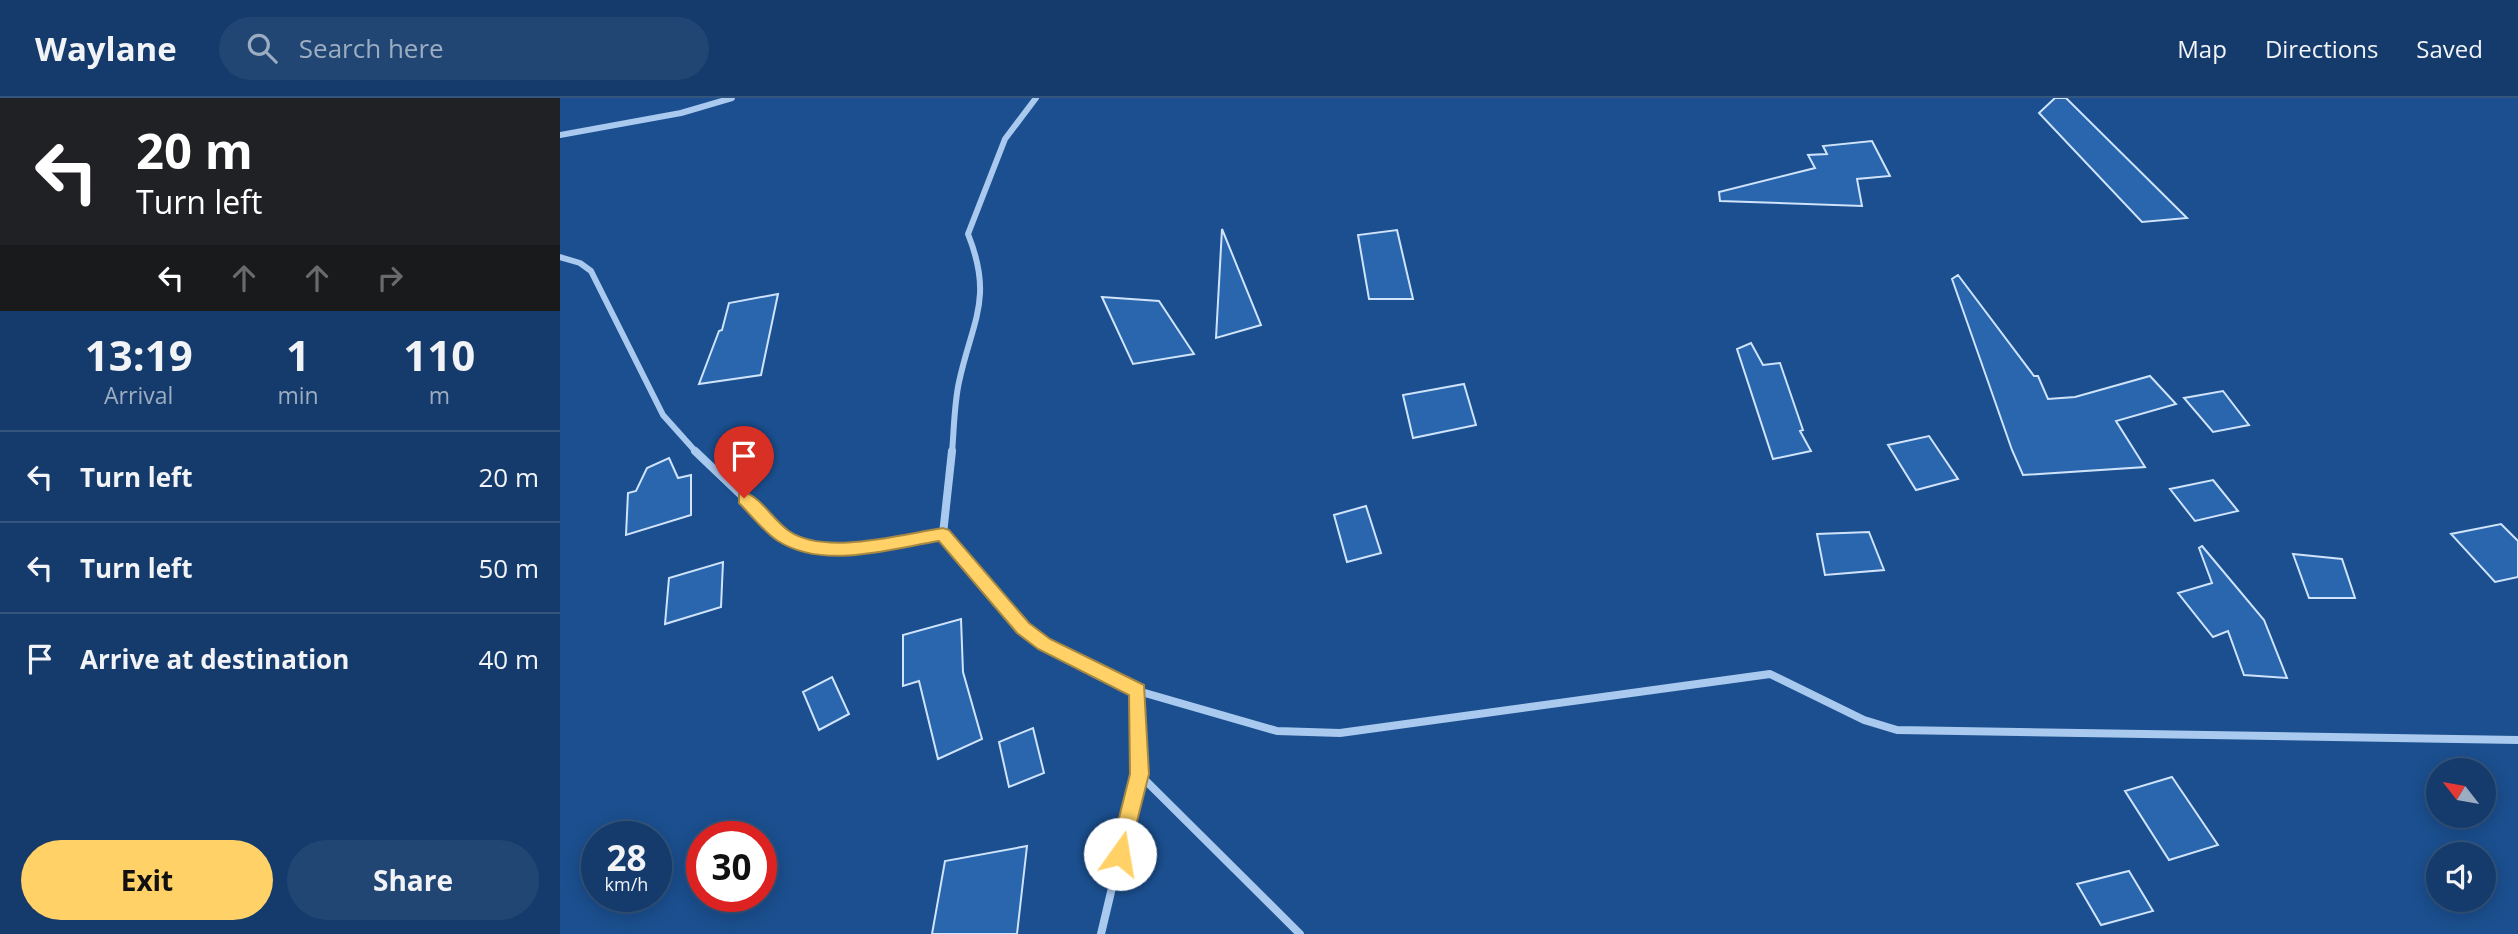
<!DOCTYPE html>
<html lang="en">
<head>
<meta charset="utf-8">
<style>
  body { margin:0; font-family:"Open Sans",sans-serif; background:#214673; color:#f1f3f6; height:100vh; display:flex; flex-direction:column; font-size:26px; white-space:nowrap }
  * { box-sizing:border-box; margin:0 }
  p { font-size:23px; color:#9dadc1 }
  .icon { flex:none; width:38px; height:38px; fill:none; stroke:currentColor; stroke-width:2; stroke-linecap:round; stroke-linejoin:round }
  .map { position:relative; flex:1; overflow:hidden }
  .panel { display:flex; flex-direction:column; background:#143b6b; width:560px }
  .panel>* { flex:none }
  .top-card { background:#202124; color:#fff; overflow:hidden }
  .needle { width:46px; rotate:301deg }
  .fabs { position:absolute; left:1866px; top:660px; display:grid; gap:14px }
  .fabs a { display:grid; place-items:center; width:70px; height:70px; border-radius:50%; background:#143b6b; box-shadow:0 4px 18px #0003,0 0 0 2px #33557e; font-size:35px }
  .speed { position:absolute; left:21px; top:723px; display:flex; gap:14px; font-size:35px; font-weight:700; text-align:center }
  .speed>* { display:grid; place-content:center; width:91px; height:91px; border-radius:50%; background:#143b6b; box-shadow:0 4px 18px #0003,0 0 0 2px #33557e; line-height:1 }
  .speed small { font-size:18px; font-weight:400 }
  .speed .limit { border:10px solid #d22; background:#fff; color:#111 }
  .pin { position:absolute; display:grid; place-items:center; width:60px; height:60px; color:#fff; margin:-72px -30px; border-radius:50% 50% 50% 0; rotate:-45deg; box-shadow:0 0 7px #0007 }
  .pin .icon { rotate:45deg }
  .me { position:absolute; width:77px; margin:-38px; rotate:13deg; stroke-linejoin:round; filter:drop-shadow(0 0 5px #0008) }
  .turn { display:flex; align-items:center; gap:24px; height:147px; padding:0 21px; font-size:32px }
  .turn .icon { width:91px; height:91px; stroke-width:2.5 }
  .turn b { display:block; font-size:49px; line-height:60px }
  .lanes { display:flex; align-items:center; height:66px; padding:0 21px; background:#0003; justify-content:center; gap:35px; direction:ltr }
  .lanes .off { opacity:.35 }
  .eta { display:flex; justify-content:space-evenly; align-items:center; height:119px; text-align:center }
  .eta b { font-size:42px; font-weight:700; line-height:49px }
  .button { display:flex; gap:14px; margin-top:auto; padding:14px 21px }
  .button a { flex:1; height:80px; border-radius:42px; background:#ffd166; color:#111; font-size:28px; font-weight:700; line-height:80px; text-align:center }
  .button a+a { background:#214673; color:#f1f3f6 }
  ul { padding:0; list-style:none }
  li { display:flex; align-items:center; gap:21px; height:91px; padding:0 21px; border-top:2px solid #33557e }
  li div { flex:1 }
  li b { display:block; font-size:26px }
  li em { font-style:normal }
  header { display:flex; align-items:center; gap:42px; box-sizing:border-box; height:98px; padding:0 35px; background:#143b6b; border-bottom:2px solid #33557e }
  header strong { font-size:33px }
  nav { display:flex; gap:38px; margin-inline-start:auto; font-size:24px }
  .search { width:490px; height:63px; background:#214673; display:flex; align-items:center; gap:18px; box-sizing:border-box; padding:0 24px; border-radius:38px; color:#9dadc1; font-size:26px }
  main { display:flex; flex:1; min-height:0 }
  .map>svg:first-child { display:block }
  .building { fill:#2a66ad; stroke:#cfe3fa; stroke-width:2 }
  .lines { fill:none; stroke-linecap:round; stroke-linejoin:round }
  .street-far1 { stroke:#a9c9ee; stroke-width:6 }
  .street { stroke:#a9c9ee; stroke-width:8 }
  .route { fill:#ffd166; stroke:#a68842; stroke-width:2 }
</style>
</head>
<body>
<header>
<strong>Waylane</strong>
<div class="search"><svg class="icon" aria-label="search" viewBox="0 0 24 24"><circle cx="10" cy="10" r="6"/><path d="M15 15l6 6"/></svg>Search here</div>
<nav><a>Map</a><a>Directions</a><a>Saved</a></nav>
</header>
<main>
<section class="panel">
<div class="top-card">
<div class="turn"><svg class="icon" aria-label="left" viewBox="0 0 24 24"><path d="M17 20v-9H6M10 6l-5 5 5 5"/></svg><div><b>20 m</b>Turn left</div></div>
<div class="lanes"><svg class="icon" aria-label="left" viewBox="0 0 24 24"><path d="M17 20v-9H6M10 6l-5 5 5 5"/></svg><svg class="icon off" aria-label="ahead" viewBox="0 0 24 24"><path d="M12 20V5M6 11l6-6 6 6"/></svg><svg class="icon off" aria-label="ahead" viewBox="0 0 24 24"><path d="M12 20V5M6 11l6-6 6 6"/></svg><svg class="icon off" aria-label="right" viewBox="0 0 24 24"><path d="M7 20v-9h11M14 6l5 5-5 5"/></svg></div>
</div>
<div class="eta">
<div><b>13:19</b><p>Arrival</p></div>
<div><b>1</b><p>min</p></div>
<div><b>110</b><p>m</p></div>
</div>
<ul>
<li><svg class="icon" aria-label="left" viewBox="0 0 24 24"><path d="M17 20v-9H6M10 6l-5 5 5 5"/></svg><div><b>Turn left</b></div><em>20 m</em></li>
<li><svg class="icon" aria-label="left" viewBox="0 0 24 24"><path d="M17 20v-9H6M10 6l-5 5 5 5"/></svg><div><b>Turn left</b></div><em>50 m</em></li>
<li><svg class="icon" aria-label="arrive" viewBox="0 0 24 24"><path d="M6 21V4h12l-3 4 3 4H6"/></svg><div><b>Arrive at destination</b></div><em>40 m</em></li>
</ul>
<div class="button"><a>Exit</a><a>Share</a></div>
</section>
<div class="map">
<svg width="1958" height="836" viewBox="0 0 1958 836">
  <rect width="100%" height="100%" fill="#1b4f8f"/>
  <path class="building" d="M1495,0H1506L1627,120L1582,124L1479,15Z
    M1312,43L1330,78L1297,81L1302,108L1160,103L1159,94L1255,70L1248,57L1267,56L1263,48Z
    M662,131L701,227L656,240Z
    M837,132L853,201H809L798,137Z
    M1398,177L1474,278H1478L1488,301L1515,299L1590,278L1616,306L1556,323L1585,369L1463,377L1452,352L1392,181Z
    M218,196L201,277L139,286L159,233L162,232L169,205Z
    M542,199L599,203L634,256L573,266Z
    M1191,245L1203,267L1220,265L1243,332L1240,333L1251,353L1213,361L1177,251Z
    M904,286L916,327L853,340L843,297Z
    M1663,293L1689,327L1653,334L1624,300Z
    M1369,338L1398,381L1356,392L1328,347Z
    M109,360L118,380L131,377V417L66,437L68,395L76,393L87,370Z
    M1653,382L1678,413L1635,423L1610,391Z
    M806,408L821,455L787,464L774,417Z
    M1941,426L1958,443V479L1935,484L1891,436Z
    M1309,434L1324,472L1265,477L1257,436Z
    M1642,448L1704,522L1727,580L1684,577L1668,533L1653,539L1618,495L1652,485L1639,450Z
    M1733,456L1782,461L1795,500H1749Z
    M163,464L161,509L105,526L109,480Z
    M401,521L403,574L422,641L378,661L359,583L343,588V537Z
    M272,579L289,616L259,632L243,594Z
    M473,630L484,675L449,689L439,644Z
    M1612,679L1658,747L1609,762L1565,693Z
    M467,748L457,836H372L385,763Z
    M1569,773L1593,813L1541,827L1517,786Z"/>
  <g class="lines">
    <path class="street-far1" d="M0,37L121,15L172,0
      M0,159L20,165L31,173L103,317L137,355
      M392,355C394,332 394,307 399,284C412,223 434,201 408,136L445,41L476,0"/>
    <path class="street" d="M135,353L224,438L253,449L293,451L383,436
      M392,353L383,436L463,530L484,546L578,593L717,633L780,635L1210,576L1304,622L1337,632L1958,642
      M579,676L740,836
      M541,836L579,676L578,593"/>
  </g>
  <path class="route" d="M184,394C202,400 213,422 229,433C265,458 342,436 383,430L389,432L469,525L490,541L584,587L589,676L567,763L560,765L553,763L550,756L570,676L569,597L478,551L457,535L379,443C330,451 264,472 218,443C204,434 191,417 179,405V396Z"/>
</svg>
<div class="fabs">
<a><svg class="needle" viewBox="-14 -14 28 28"><path d="M0-13l5 13h-10z" fill="#e53935"/><path d="M0 13l5-13h-10z" fill="#9dadc1"/></svg></a>
<a><svg class="icon" aria-label="sound" viewBox="0 0 24 24"><path d="M4 9h4l5-4v14l-5-4H4zM17 9q2 3 0 6"/></svg></a>
</div>
<div class="speed"><div>28<small>km/h</small></div><div class="limit">30</div></div>
<div class="pin" style="left:184px;top:400px;background:#d93025"><svg class="icon" aria-label="arrive" viewBox="0 0 24 24"><path d="M6 21V4h12l-3 4 3 4H6"/></svg></div>
<svg class="me" style="left:560px;top:756px" viewBox="-20 -20 40 40"><circle r="19" fill="#fff"/><path d="M0-13L10 11 0 6-10 11z" fill="#ffd166"/></svg>
</div>
</main>
</body>
</html>
